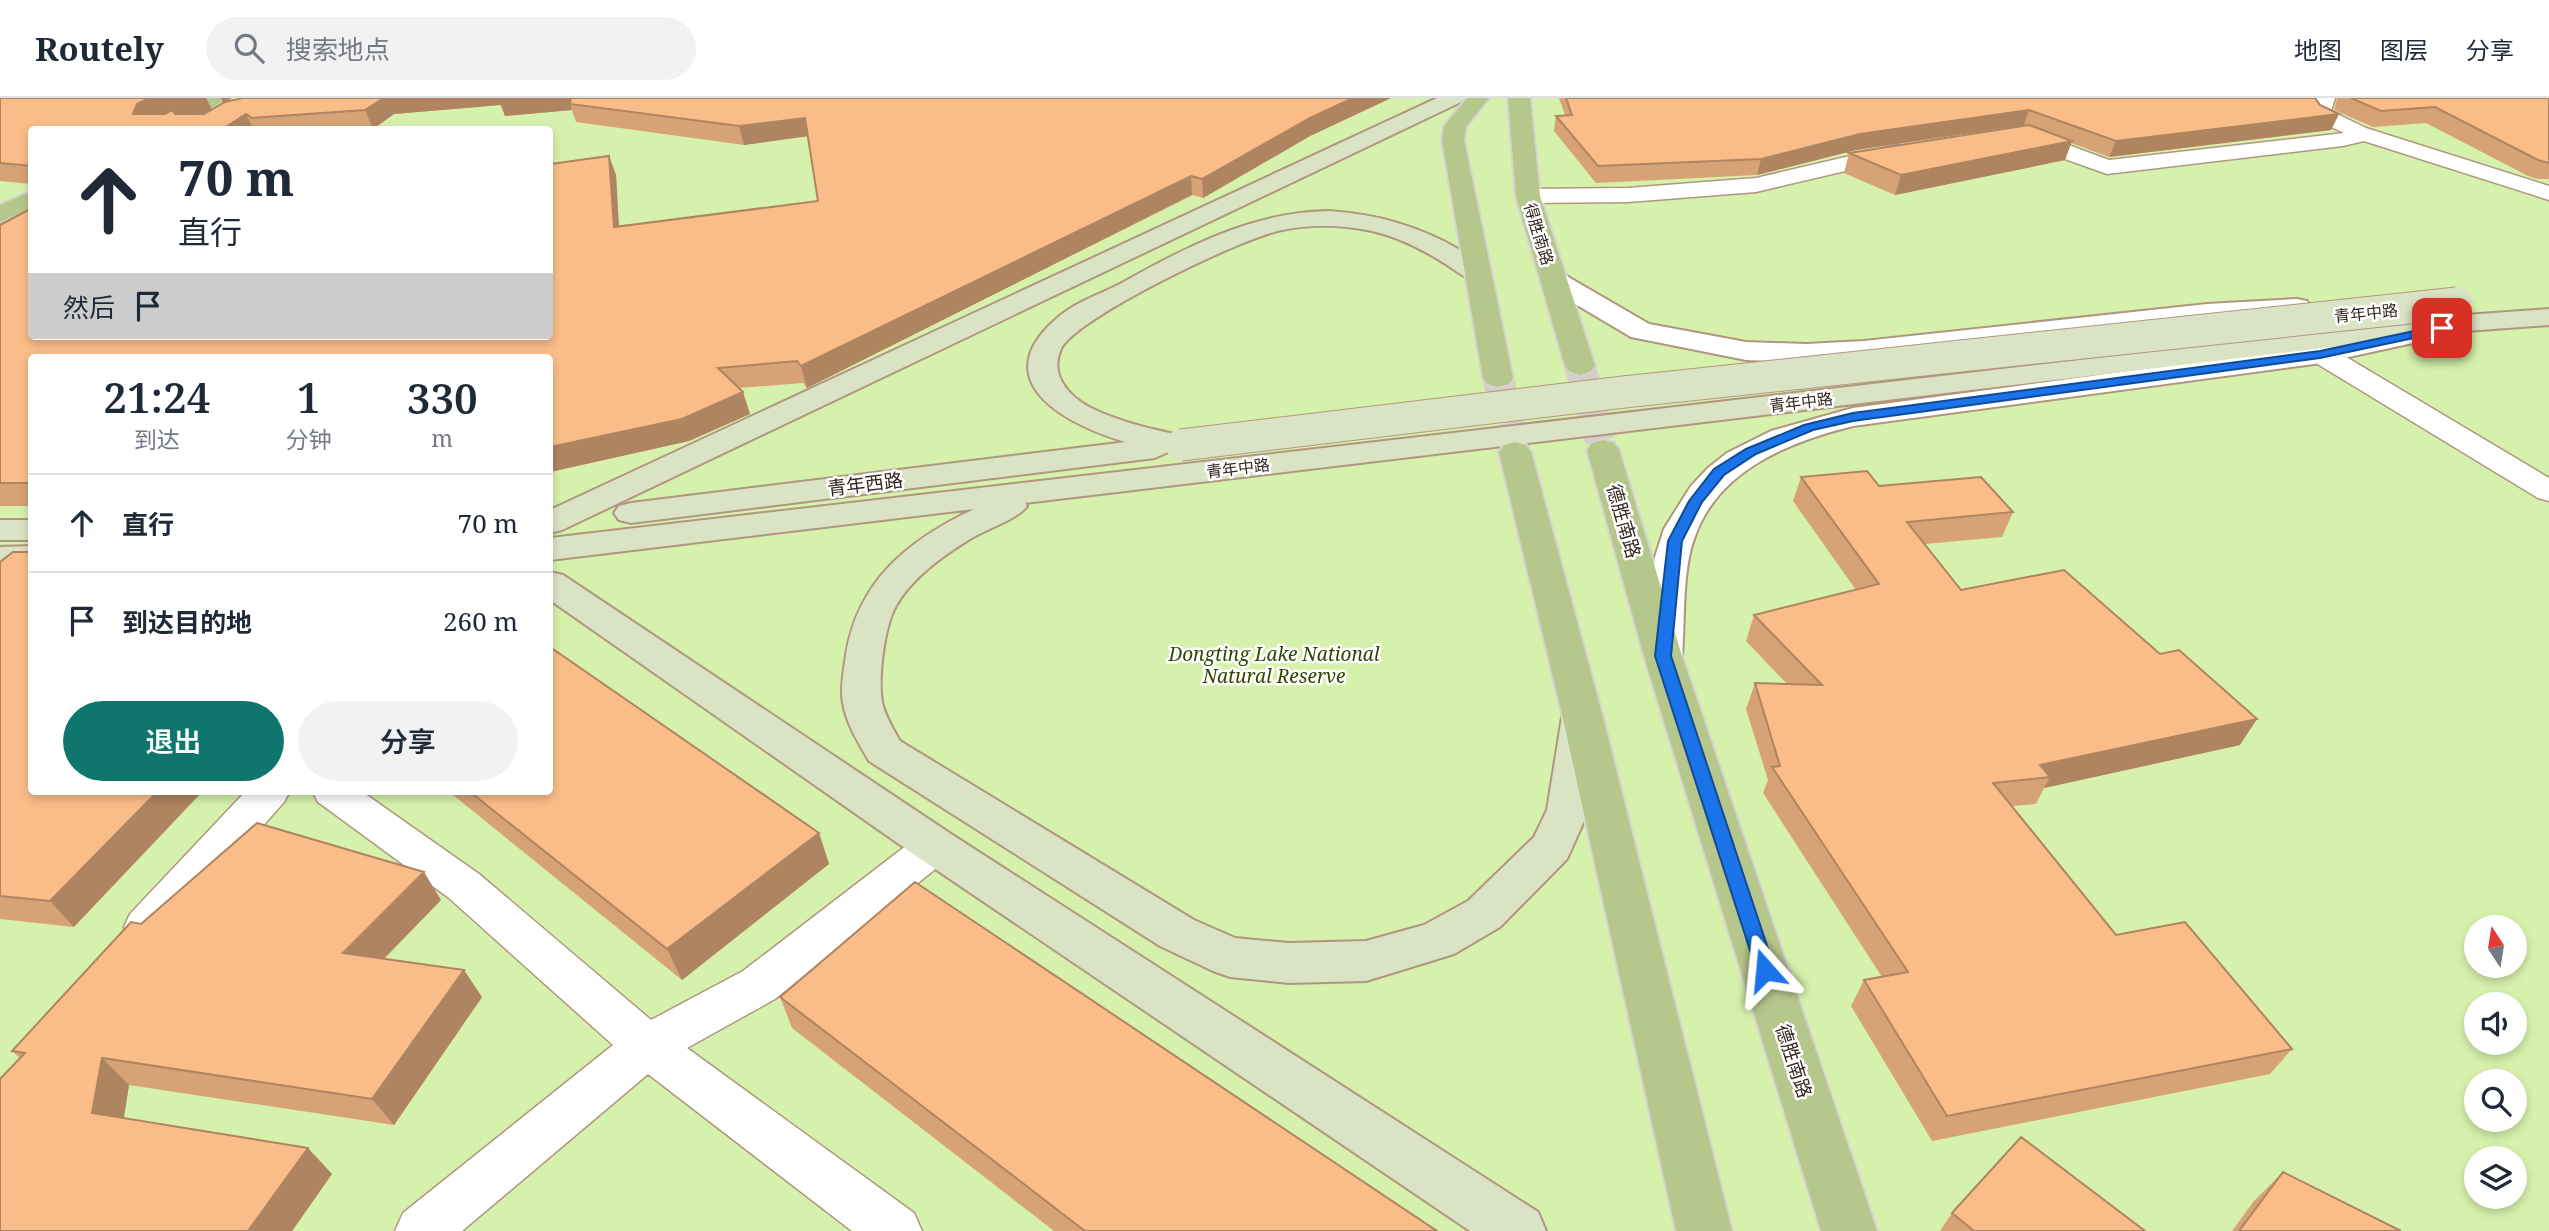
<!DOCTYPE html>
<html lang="zh">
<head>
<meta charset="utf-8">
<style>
  body { margin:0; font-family:"Noto Serif","Noto Sans SC",serif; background:#f2f2f3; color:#1f2937; height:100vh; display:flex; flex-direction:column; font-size:26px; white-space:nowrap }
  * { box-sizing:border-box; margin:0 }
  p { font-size:23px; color:#747a83 }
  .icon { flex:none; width:38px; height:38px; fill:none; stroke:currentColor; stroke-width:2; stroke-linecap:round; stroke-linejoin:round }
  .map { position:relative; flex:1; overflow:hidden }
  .drawer { position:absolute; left:28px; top:256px; width:525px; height:441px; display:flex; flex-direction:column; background:#fff; border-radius:7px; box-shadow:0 4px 10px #0003 }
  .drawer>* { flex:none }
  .banner { position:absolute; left:28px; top:28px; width:525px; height:214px; border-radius:7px; box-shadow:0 4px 10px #0003; background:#fff; color:#1f2937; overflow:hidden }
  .needle { width:46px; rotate:348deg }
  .tools { position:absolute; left:2464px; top:817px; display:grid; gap:14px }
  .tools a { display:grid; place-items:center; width:63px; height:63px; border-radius:50%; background:#fff; box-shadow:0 4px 10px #0003; font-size:35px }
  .pin { position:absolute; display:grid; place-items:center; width:60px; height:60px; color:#fff; margin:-30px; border-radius:14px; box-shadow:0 4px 10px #0006 }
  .me { position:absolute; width:77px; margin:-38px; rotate:342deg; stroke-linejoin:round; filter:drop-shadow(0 0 5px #0008) }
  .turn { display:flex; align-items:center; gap:24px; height:147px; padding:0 35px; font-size:32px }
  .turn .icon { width:91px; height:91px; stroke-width:2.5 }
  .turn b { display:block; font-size:49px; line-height:60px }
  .then { display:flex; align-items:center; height:66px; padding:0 35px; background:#0003; gap:14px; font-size:26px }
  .eta { display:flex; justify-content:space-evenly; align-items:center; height:119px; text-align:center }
  .eta b { font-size:42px; font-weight:600; line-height:49px }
  .cta { display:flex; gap:14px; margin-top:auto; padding:14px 35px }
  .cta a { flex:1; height:80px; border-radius:42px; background:#0f766e; color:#fff; font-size:28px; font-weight:600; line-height:80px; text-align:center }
  .cta a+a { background:#f2f2f3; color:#1f2937 }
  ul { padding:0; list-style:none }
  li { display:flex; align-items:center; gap:21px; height:98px; padding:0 35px; border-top:2px solid #e0e1e3 }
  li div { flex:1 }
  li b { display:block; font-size:26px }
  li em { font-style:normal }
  header { display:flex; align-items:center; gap:42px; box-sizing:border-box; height:98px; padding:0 35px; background:#fff; border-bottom:2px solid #e0e1e3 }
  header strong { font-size:33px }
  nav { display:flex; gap:38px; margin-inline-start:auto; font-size:24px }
  .search { width:490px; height:63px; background:#f2f2f3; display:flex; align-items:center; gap:18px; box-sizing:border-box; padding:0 24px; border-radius:38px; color:#747a83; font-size:26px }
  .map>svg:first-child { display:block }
  .green { fill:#d6f1ac; fill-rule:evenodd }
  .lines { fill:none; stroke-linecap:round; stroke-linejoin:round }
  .primary-tunnel { stroke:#d5cec8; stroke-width:31; stroke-dasharray:31 15; stroke-linecap:butt }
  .minor-casing { stroke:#b1967f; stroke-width:3 }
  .tertiary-casing { stroke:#b1967f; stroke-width:4 }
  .secondary-casing { stroke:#b1967f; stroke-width:4 }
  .primary-casing { stroke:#d6d4d2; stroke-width:4 }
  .minor { fill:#fff; fill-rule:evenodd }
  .tertiary { fill:#fff; fill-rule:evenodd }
  .secondary { fill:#dbe3c5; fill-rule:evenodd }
  .primary { fill:#b6c78b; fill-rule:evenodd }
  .secondary-bridge-casing { stroke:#b1967f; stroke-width:33; stroke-linecap:butt }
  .secondary-bridge { stroke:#dbe3c5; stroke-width:31 }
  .wall { fill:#d7a376 }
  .shaded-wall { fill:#af8460 }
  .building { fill:#fabd89; stroke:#af8460; stroke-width:2 }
  .route { fill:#1a73e8; stroke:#114b97; stroke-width:2 }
  .labels { text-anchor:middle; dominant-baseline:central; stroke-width:5; stroke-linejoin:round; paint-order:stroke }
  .far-street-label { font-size:16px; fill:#33281f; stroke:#fff }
  .street-label { font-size:19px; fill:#33281f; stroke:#fff }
  .park-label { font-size:19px; font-style:italic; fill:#324500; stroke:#fff }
</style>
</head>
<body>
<header>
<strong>Routely</strong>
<div class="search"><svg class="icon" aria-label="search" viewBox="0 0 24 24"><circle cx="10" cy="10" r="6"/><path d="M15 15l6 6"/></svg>搜索地点</div>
<nav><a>地图</a><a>图层</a><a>分享</a></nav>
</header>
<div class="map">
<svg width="2549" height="1133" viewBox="0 0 2549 1133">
  <rect width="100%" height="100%" fill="#fdf7f2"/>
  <path class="green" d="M0,0H2549V1133H0ZM32,32H550V238H32ZM32,259H550V693H32ZM2476,830H2515V868H2476ZM2476,906H2515V945H2476ZM2476,984H2515V1022H2476ZM2476,1060H2515V1099H2476Z"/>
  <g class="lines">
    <path class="primary-tunnel" d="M1580,268L1603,352
      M1498,280L1515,354"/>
    <g class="minor-casing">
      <path id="minor" d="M2315,0H2335L2331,13L2366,30L2549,88V102L2364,43L2343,48L2107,76L2012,42L2009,37L2012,32H2028L2109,62L2344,35L2313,20L2310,16Z
        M1897,47L1905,49L1908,54L1905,59L1756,94L1628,104L1528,105L1520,103L1516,98L1520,93L1528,91L1628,90L1756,80Z
        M2321,248L2331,250L2549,380V403L2538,400L2311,262L2307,256L2311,250Z
        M246,693H290L284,704L162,842L146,847L130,842L124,829L130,816Z
        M312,693H361L479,776L651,922L743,873L920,737L935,732L950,737L956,748L950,759L775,901L687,950L914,1115L922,1133H852L648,976L462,1133H395L403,1115L613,947L449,800L318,704Z"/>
    </g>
    <g class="tertiary-casing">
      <path id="tertiary" d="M1554,174L1563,176L1649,226L1746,244L1806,246L1864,243L2207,206L2297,201L2307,203L2311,209L2307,215L2297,217L2207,222L1864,261L1806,264L1746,262L1631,239L1545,188L1541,182L1545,176Z
        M2435,224L2445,226L2449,232L2445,238L2321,265L1853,328C1789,344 1717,372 1694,441C1682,474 1685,522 1682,558L1677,567L1663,571L1649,567L1644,558L1655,459L1664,431L1691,388L1708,370L1727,355L1771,333L1853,310L2321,247Z"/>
    </g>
    <g class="secondary-casing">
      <path id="secondary" d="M1437,0H1465L1461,4L562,432L550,435V412Z
        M1329,113C1376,116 1419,128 1460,152C1470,158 1483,165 1490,175L1486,181C1481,182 1477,183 1471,181C1461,178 1453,170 1444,165C1422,151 1398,139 1372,133C1343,127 1311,126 1282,132C1244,139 1075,220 1061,251C1049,277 1069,299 1091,310C1124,326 1157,332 1192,340L1197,347L1192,354L1181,357L1168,354L1155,360L631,425L619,422L614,415L619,408L631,405L1126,344C1070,328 984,285 1055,222C1073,205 1098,197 1120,186C1186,149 1252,114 1329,113Z
        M2549,211V227L2466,233L1025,405L1027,408C1017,422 983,432 967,443C941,459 911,481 896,508C884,529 878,580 882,604C885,618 893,631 900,643L1194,822L1235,840L1289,845L1366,843L1424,827L1468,803L1534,739L1547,712L1562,619L1568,609L1582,605L1596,609L1602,619L1589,712L1567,761L1500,829L1454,856L1366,883L1289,885L1230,879L1213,873L1160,848L869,663C859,646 846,625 843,605C840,590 844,572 846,557C858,482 909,442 974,411L550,462V440L2466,217Z
        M0,422H32V442H0Z
        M32,448V470L0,471V449Z
        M550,474L563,477L951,736L1538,1114L1546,1133H1470L919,760L550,502Z"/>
    </g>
    <g class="primary-casing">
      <path id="primary" d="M198,0H225L221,4L173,32H145L148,27Z
        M1467,0H1489L1466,29L1464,42L1513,280L1509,286L1498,289L1487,286L1483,280L1442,42L1444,28Z
        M1508,0H1530L1540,98L1595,268L1590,274L1580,277L1570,274L1565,268L1516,98Z
        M32,93V110L0,124V107Z
        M1603,342L1614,345L1619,352L1682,558L1877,1133H1821L1644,558L1587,352L1592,345Z
        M1515,344L1526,347L1531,354L1602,616L1732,1133H1676L1562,616L1499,354L1504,347Z"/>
    </g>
    <use href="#minor" class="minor"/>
    <use href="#tertiary" class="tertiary"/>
    <use href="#secondary" class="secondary"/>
    <use href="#primary" class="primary"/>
    <g class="secondary-bridge-casing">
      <path id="secondary-bridge" d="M1181,347L1624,294L2457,205"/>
    </g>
    <use href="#secondary-bridge" class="secondary-bridge"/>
  </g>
  <path class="wall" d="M0,0H206L212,11L223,5L221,0H232L226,4L1391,0L1310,38L1203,100L1192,97L807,290L803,285L739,290L750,316L689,343L550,374V259H32V408H0V127L32,238L609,58L616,77L619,129L818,103L808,38L744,47L576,24L572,12L505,18L501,7L394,16L373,31L363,32H32V86L0,83Z
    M1559,0H2315L2320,7L2339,16L2331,32L2109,59L2071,45L2065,62L1895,97L1844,75L1849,55L2024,27L1856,52L1757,77L1596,85L1554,33L1556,18L1565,17Z
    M2337,0H2549V81H2537L2528,78L2426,25L2373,29L2334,12Z
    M1801,379L1879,388L2013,414L2002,439L1925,446L1961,492L2240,647L2044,690L2036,706L2012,708L2116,837L2292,951L2270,976L1932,1043L1851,908L1864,882L1882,879L1763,695L1768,682L1746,611L1755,585L1787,586L1746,543L1754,517L1856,492L1793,403Z
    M0,464L74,829L0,821Z
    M448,693H550L819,735L829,766L682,882Z
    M441,802L384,861L482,899L394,1027L129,987L124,1020L332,1076L292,1133H0L20,960L12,953Z
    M780,899L1437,1133H1054L792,930Z
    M2283,1074L2401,1133H2232L2254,1103Z
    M1952,1115L2145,1133H1940Z"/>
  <path class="shaded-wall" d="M149,0H193L147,25L133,16L137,6Z
    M194,0H206L212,12L183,32L173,13Z
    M221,0H232L223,5Z
    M384,0H574L570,6L572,12L505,18L501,7L394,16L373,31L365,12Z
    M1353,0H1391L1310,38L1203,100L1202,81L1310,20Z
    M2029,12L2024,27L1856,52L1757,77L1761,61L1860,36Z
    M246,16L254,32H221Z
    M2339,16L2331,32L2109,59L2116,43Z
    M805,20L809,38L744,47L739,28Z
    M2072,43L2065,62L1895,97L1901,77Z
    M609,58L616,77L620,150L614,129Z
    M1191,78L1192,97L807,290L801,268Z
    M743,294L750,316L689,343L550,374V349Z
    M2257,621L2240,647L2044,690L2050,679L2040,667Z
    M158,693H203L74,829L50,803Z
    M819,735L829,766L682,882L667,851Z
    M424,774L441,802L363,882L343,855Z
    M464,872L482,899L394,1027L372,1001Z
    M102,960L129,987L120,1042L92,1015Z
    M308,1050L332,1076L292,1133H248Z"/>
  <path class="building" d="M0,0H149L137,6L133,16H165L194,0L173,13L175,16H204L225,4L243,0H384L365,12L252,20L246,16L221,32H32V68L0,65Z
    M571,0H1353L1310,20L1202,81L1191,78L801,268L797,263L718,270L743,294L682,321L550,349V259H32V385H0V127L32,110V238H550V66L609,58L614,129L818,103L805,20L739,28L570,6Z
    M1566,0H2315L2320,7L2339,16L2116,43L2029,12L1860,36L1761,61L1598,68L1556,18L1572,17Z
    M2351,0H2549V65L2538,62L2435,9L2381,13Z
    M2029,27L2072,43L1901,77L1849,55Z
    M1867,373L1879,388L1981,379L2013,414L1907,424L1961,492L2064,472L2160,556L2179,552L2257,621L2040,667L2050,679L1993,685L2116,837L2185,824L2292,951L1947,1018L1864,882L1908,874L1772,669L1780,668L1755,585L1822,587L1754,517L1879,486L1801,379Z
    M13,454H32V693H158L50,803L0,798V464Z
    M550,549L819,735L667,851L469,693H550Z
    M257,725L424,774L343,855L464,872L372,1001L102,960L92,1015L308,1050L248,1133H0V981L25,955L12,953L131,824L141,826Z
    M915,784L1437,1133H1085L780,899Z
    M2021,1039L2145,1133H1974L1952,1115Z
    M2283,1074L2401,1133H2239Z"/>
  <path class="route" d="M2442,227L2448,230L2446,233L2320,260L1853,323L1813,332L1756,356L1724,377L1702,404L1682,443L1671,558L1775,872L1772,877L1765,880L1758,877L1655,558L1668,443L1689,403L1714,371L1746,351L1804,327L1853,315L2320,253Z"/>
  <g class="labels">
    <g class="far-street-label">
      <text transform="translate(1539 136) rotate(73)">得胜南路</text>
      <text transform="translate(2366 215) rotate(-6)">青年中路</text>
      <text transform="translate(1801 304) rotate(-7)">青年中路</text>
      <text transform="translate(1238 370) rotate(-7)">青年中路</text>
    </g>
    <g class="street-label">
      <text transform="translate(865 386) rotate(-7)">青年西路</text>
      <text transform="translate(1624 423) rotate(74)">德胜南路</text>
      <text transform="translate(1794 963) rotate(72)">德胜南路</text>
    </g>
    <g class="park-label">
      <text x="1274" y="556">Dongting Lake National<tspan x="1274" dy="22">Natural Reserve</tspan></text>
    </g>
  </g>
</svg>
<div class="tools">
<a><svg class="needle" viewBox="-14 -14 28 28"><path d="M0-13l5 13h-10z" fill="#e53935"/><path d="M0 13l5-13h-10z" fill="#747a83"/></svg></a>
<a><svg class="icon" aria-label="sound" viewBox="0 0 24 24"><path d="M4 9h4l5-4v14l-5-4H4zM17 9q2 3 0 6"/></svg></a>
<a><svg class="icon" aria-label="search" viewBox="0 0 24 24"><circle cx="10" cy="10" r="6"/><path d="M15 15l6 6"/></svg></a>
<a><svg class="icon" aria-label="layers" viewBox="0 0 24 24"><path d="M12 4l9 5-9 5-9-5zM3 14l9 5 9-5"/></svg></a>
</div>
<div class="pin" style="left:2442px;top:230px;background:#d93025"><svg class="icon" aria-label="arrive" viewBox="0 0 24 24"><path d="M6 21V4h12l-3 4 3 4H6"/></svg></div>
<svg class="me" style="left:1765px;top:872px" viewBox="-20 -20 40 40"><path d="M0-17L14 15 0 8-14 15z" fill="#1a73e8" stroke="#fff" stroke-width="4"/></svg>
<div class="banner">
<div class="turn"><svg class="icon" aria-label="ahead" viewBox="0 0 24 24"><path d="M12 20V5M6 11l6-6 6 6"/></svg><div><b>70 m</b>直行</div></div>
<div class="then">然后<svg class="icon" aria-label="arrive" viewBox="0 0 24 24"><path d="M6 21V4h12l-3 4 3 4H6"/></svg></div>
</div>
<section class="drawer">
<div class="eta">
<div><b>21:24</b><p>到达</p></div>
<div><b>1</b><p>分钟</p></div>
<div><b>330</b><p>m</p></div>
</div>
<ul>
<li><svg class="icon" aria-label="ahead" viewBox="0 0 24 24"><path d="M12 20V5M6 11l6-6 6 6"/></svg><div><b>直行</b></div><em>70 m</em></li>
<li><svg class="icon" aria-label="arrive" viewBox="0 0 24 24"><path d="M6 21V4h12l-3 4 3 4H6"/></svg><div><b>到达目的地</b></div><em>260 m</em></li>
</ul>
<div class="cta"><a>退出</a><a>分享</a></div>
</section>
</div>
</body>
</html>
